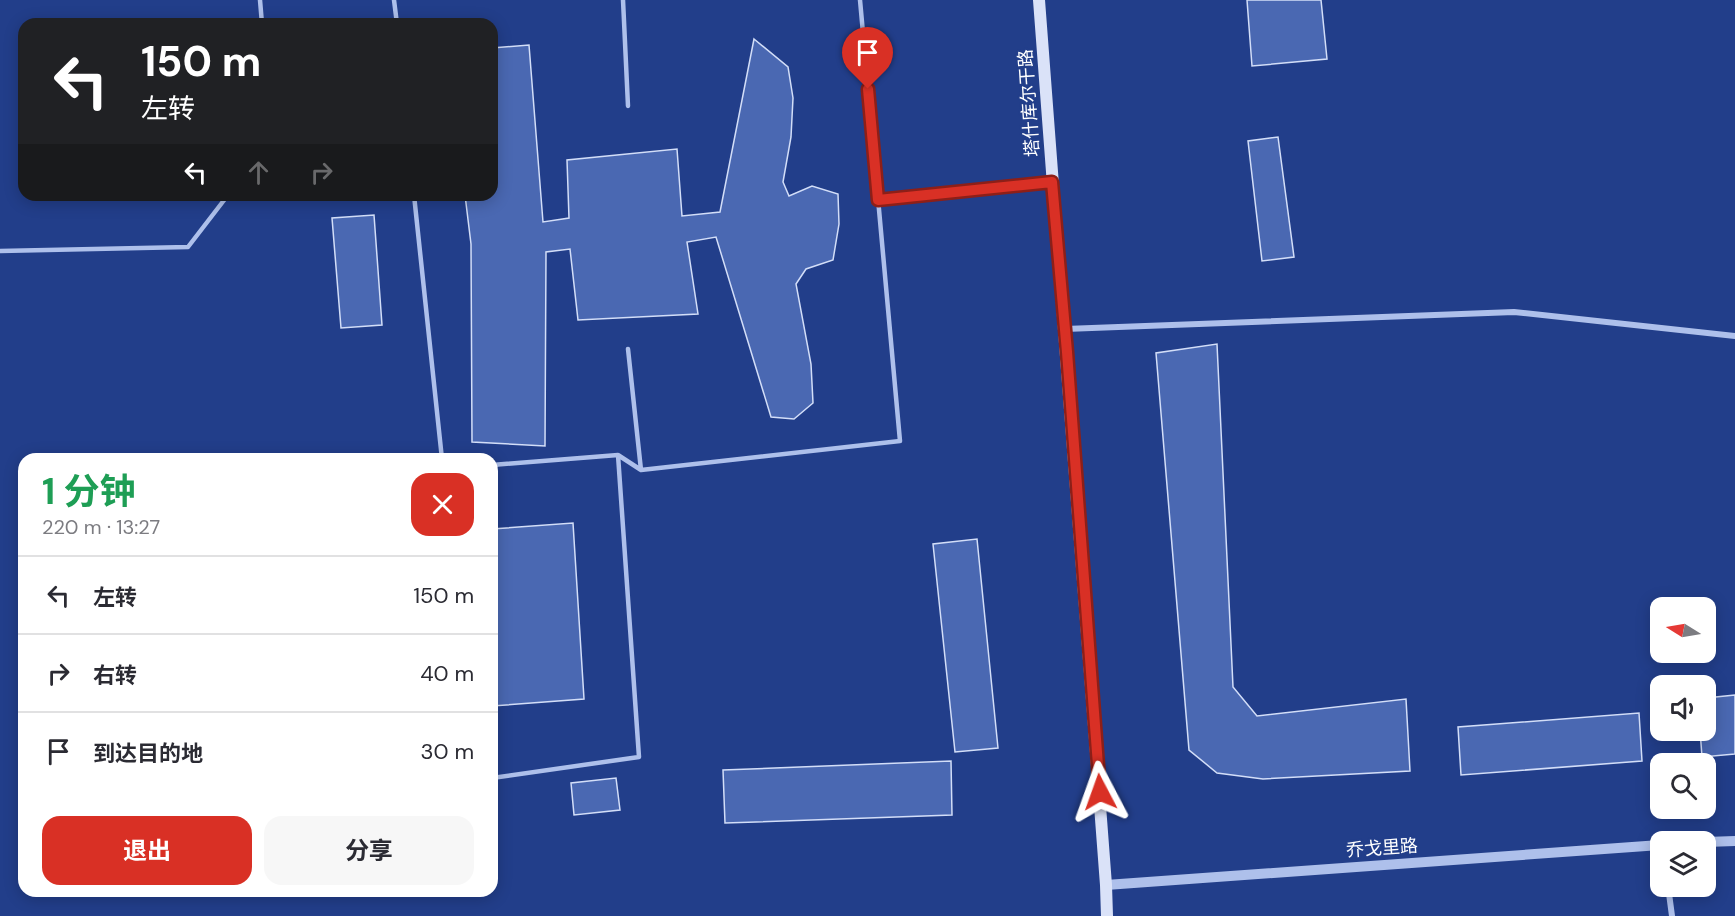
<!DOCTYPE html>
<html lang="zh">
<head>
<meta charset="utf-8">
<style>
  body { margin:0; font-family:"DM Sans","Noto Sans SC",sans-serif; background:#f7f7f7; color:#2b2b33; height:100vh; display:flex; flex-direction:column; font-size:22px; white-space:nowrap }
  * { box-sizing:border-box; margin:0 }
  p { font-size:20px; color:#7c7c81 }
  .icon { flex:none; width:33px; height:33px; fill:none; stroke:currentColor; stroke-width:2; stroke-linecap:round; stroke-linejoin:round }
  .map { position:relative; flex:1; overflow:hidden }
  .details { position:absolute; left:18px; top:453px; width:480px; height:444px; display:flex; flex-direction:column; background:#fff; border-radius:18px; box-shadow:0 3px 15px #0003 }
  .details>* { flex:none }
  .guide { position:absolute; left:18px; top:18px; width:480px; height:183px; border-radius:18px; box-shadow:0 3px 15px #0003; background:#202124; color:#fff; overflow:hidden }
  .needle { width:39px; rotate:281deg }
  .tools { position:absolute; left:1650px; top:597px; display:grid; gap:12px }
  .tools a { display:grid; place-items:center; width:66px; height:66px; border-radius:12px; background:#fff; box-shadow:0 3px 15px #0003; font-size:30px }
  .pin { position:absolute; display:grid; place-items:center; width:51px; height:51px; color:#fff; margin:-62px -26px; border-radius:50% 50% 50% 0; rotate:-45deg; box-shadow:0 0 6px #0007 }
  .pin .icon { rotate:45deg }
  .me { position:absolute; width:66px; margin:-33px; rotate:356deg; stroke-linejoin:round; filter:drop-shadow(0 0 4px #0008) }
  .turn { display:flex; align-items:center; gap:21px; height:126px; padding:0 24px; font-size:27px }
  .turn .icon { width:78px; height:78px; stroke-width:2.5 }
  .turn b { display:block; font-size:42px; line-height:51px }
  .lanes { display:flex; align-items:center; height:57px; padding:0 24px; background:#0003; justify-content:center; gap:30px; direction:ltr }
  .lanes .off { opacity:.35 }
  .round { display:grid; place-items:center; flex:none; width:63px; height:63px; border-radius:18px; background:#f7f7f7 }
  .overview { display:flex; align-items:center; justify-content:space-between; height:102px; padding:0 24px }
  h1 { font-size:36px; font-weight:700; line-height:45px; color:#1e9e55 }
  .primary-button { display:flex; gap:12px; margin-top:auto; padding:12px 24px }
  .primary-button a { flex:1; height:69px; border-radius:18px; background:#d93025; color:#fff; font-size:24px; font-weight:700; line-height:69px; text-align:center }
  .primary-button a+a { background:#f7f7f7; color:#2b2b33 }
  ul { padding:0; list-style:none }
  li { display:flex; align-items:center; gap:18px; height:78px; padding:0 24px; border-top:2px solid #e1e1e2 }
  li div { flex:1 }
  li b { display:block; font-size:22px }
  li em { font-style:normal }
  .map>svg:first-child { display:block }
  .building { fill:#4a68b2; stroke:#d3def8; stroke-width:1.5 }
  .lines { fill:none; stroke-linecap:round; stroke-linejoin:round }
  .service { stroke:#aec0eb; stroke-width:4.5 }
  .minor { stroke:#aec0eb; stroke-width:6 }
  .tertiary { stroke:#aec0eb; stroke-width:10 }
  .secondary { stroke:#dae2f8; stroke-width:12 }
  .route-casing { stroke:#8d1f18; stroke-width:15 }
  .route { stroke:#d93025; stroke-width:10 }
  .labels { text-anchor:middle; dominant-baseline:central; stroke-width:4.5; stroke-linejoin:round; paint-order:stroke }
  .street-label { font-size:18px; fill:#fff; stroke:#223e8a }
</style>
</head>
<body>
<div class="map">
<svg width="1735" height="916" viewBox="0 0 1735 916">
  <rect width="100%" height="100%" fill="#223e8a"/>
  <path class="building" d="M1247,0H1321L1327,59L1252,66Z
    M754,39L788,67L793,98L791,137L783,182L789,196L812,186L838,194L839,224L833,260L806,269L796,284L811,364L813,403L794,419L771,417L716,237L687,242L698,314L578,320L570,249L546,252L545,446L472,442L471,244L465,195H492V48L529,45L543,222L569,218L567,160L677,149L682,216L720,212Z
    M1278,137L1294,257L1262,261L1248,141Z
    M374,215L382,325L341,328L332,218Z
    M1217,344L1233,687L1257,716L1406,699L1410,771L1263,779L1217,773L1189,750L1156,353Z
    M573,523L584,699L492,706V529Z
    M977,539L998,748L955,752L933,544Z
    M1735,695V754L1702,757L1700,730H1706V698Z
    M1639,713L1642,761L1461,775L1458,727Z
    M951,761L952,815L725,823L723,770Z
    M616,778L620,810L574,815L571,783Z"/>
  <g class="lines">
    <path class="service" d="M260,0L262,24
      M394,0L397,24
      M623,0L628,106
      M414,195L442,459
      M878,200L1052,182
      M0,251L188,247L228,195
      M628,349L641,470
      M492,465L618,455L641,470L900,441L860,0
      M492,778L639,757L618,455"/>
    <path class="minor" d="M1065,329L1514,312L1735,336
      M1668,886L1672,916"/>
    <path class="tertiary" d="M1706,842L1735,841
      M1106,885L1660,845"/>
    <path class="secondary" d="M1039,0L1106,885L1107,916"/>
  </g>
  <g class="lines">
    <g class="route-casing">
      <path id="route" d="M868,89L878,200L1052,182L1067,352L1100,792"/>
    </g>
    <use href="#route" class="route"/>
  </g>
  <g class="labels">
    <g class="street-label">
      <text transform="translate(1029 103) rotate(-94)">塔什库尔干路</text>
      <text transform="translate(1382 848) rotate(-4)">乔戈里路</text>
    </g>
  </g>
</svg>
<div class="tools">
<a><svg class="needle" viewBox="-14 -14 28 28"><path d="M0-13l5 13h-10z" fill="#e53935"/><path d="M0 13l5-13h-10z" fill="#7c7c81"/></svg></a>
<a><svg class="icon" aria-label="sound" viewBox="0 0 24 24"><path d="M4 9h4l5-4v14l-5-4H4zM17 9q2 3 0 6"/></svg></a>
<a><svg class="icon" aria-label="search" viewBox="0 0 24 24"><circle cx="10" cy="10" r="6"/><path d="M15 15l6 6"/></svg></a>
<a><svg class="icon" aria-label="layers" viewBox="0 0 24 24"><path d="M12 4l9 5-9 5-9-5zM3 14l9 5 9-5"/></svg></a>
</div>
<div class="pin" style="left:868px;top:89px;background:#d93025"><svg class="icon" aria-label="arrive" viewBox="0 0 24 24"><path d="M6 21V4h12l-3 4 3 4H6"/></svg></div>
<svg class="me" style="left:1100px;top:792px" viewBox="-20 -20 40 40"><path d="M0-17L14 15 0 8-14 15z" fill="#d93025" stroke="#fff" stroke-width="4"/></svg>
<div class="guide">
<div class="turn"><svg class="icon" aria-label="left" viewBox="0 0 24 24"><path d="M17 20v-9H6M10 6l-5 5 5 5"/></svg><div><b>150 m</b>左转</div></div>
<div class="lanes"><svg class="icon" aria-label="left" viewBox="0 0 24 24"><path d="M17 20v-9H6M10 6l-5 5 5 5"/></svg><svg class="icon off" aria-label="ahead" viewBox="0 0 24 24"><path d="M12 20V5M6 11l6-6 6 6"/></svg><svg class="icon off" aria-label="right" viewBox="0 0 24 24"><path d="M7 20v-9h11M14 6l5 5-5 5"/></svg></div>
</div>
<section class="details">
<div class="overview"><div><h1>1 分钟</h1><p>220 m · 13:27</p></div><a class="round" style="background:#d93025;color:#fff"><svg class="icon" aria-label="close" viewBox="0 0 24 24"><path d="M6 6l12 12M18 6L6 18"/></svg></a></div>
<ul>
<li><svg class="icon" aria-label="left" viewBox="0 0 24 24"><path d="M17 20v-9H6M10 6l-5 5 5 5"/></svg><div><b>左转</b></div><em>150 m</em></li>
<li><svg class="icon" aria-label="right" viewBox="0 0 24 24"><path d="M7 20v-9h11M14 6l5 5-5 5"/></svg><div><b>右转</b></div><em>40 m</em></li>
<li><svg class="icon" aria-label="arrive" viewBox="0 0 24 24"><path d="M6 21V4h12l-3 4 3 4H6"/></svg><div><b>到达目的地</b></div><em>30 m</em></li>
</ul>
<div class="primary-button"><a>退出</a><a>分享</a></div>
</section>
</div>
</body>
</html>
